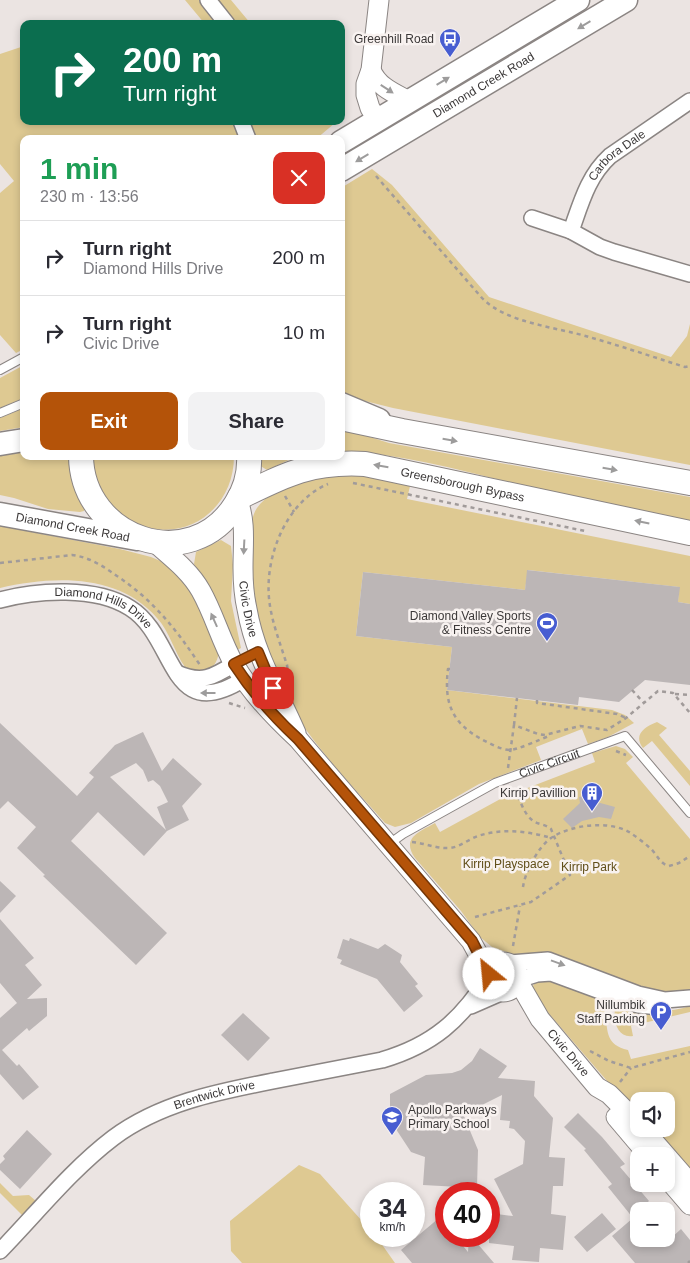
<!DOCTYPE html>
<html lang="en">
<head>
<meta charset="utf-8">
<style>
  body { margin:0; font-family:Helvetica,sans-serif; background:#f2f2f3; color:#2b2b33; height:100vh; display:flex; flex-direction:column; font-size:19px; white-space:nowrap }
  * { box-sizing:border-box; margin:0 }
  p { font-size:16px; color:#7c7c81 }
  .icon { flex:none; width:28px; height:28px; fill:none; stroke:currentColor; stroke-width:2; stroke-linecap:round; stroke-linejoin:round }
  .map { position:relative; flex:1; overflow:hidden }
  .panel { position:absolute; left:20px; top:135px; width:325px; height:325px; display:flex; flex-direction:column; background:#fff; border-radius:10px; box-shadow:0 2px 8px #0003 }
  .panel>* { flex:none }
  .top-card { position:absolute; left:20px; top:20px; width:325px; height:105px; border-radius:10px; box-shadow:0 2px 8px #0003; background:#0b6e4f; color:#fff; overflow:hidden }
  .fabs { position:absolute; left:630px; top:1092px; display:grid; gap:10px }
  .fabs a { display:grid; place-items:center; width:45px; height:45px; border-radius:10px; background:#fff; box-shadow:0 2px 8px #0003; font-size:25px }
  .speed { position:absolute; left:360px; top:1182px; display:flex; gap:10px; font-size:25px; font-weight:700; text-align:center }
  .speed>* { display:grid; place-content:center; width:65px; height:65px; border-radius:50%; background:#fff; box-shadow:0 2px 8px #0003; line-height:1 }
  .speed small { font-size:12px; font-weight:400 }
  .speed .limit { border:8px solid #d22; background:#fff; color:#111 }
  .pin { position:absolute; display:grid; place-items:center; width:42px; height:42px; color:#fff; margin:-21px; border-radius:10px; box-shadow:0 2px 8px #0006 }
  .me { position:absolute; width:55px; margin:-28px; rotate:332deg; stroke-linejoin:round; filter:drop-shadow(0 0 4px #0008) }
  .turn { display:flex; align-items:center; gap:18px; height:105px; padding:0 20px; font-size:22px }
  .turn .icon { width:65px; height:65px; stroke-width:2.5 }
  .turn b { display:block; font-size:35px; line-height:42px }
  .round { display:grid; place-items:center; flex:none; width:52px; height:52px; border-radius:10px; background:#f2f2f3 }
  .head { display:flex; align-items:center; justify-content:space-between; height:85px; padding:0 20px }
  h1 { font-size:30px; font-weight:600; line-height:38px; color:#1e9e55 }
  .primary-button { display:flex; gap:10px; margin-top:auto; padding:10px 20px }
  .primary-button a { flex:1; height:58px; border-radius:10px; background:#b45309; color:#fff; font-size:20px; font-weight:600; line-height:58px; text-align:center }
  .primary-button a+a { background:#f2f2f3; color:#2b2b33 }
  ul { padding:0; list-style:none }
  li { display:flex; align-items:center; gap:15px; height:75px; padding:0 20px; border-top:1px solid #e1e1e2 }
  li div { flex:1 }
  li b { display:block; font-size:19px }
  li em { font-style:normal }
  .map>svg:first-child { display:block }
  .green { fill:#dec992 }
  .building { fill:#bcb6b6; fill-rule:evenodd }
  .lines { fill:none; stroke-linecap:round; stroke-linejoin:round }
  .service-casing { stroke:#8b8583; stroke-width:10 }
  .minor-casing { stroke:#8b8583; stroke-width:18 }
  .tertiary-casing { stroke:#8b8583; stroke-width:21 }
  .primary-casing { stroke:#8b8583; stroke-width:25 }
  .trunk-casing { stroke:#8b8583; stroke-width:26 }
  .path { stroke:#a19b9a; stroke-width:2.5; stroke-dasharray:4 4; stroke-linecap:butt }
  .service { stroke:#fff; stroke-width:8 }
  .minor { stroke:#fff; stroke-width:15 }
  .tertiary { stroke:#fff; stroke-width:19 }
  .primary { stroke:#fff; stroke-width:22 }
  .trunk { stroke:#fff; stroke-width:24 }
  .oneway { fill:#9d9c9c }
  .route-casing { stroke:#753606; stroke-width:12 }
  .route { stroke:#b45309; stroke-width:9 }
  .labels { text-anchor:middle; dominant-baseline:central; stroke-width:5; stroke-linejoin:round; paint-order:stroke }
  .poi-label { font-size:12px; fill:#3b3838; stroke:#f8f2f0; text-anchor:end }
  .street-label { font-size:12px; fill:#3b3838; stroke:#f8f2f0 }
  .park-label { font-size:12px; fill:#614e19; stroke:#f8f2f0 }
</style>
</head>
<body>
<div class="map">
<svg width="690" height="1263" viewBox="0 0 690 1263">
  <rect width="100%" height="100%" fill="#ebe4e2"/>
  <path class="green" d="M185,0H231L251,24H205Z
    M24,46V121H334L335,123L316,139H24V349L16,353L0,335V193L14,181L0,164V54Z
    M372,169L392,185L489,297L671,357L687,336L690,324V465L393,408L341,395V188Z
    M24,365V398L0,408V378Z
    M24,408V427L0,431V418Z
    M341,430L357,433L389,443L690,497V521C636,510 582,500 529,487C466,472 406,454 341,451Z
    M24,452V456H72L79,495L85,507L84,511L80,512L48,509L14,498L0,495V456Z
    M92,456H234C234,515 175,550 125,517C115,511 104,501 99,490C95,480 94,467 92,456Z
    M260,456H303L291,459L267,470L259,465Z
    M350,473L397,481L410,486L407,499L690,556V604L678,602L679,587L528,570L525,590L363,572L356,636L452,647L447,690L612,710L625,715L634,723L608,737L588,744L582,729L536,747L541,760L479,784L411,823L395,827L385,823C355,789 323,756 298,718C268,672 252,614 252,560C252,544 248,521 257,508C273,484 324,477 350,473Z
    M0,526L120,549L151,557L170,565L196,598L219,650C218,670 202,678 185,667C174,652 170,632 157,618C118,573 53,576 0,588Z
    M221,540L231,546L233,565L231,601L241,648L237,650L210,588L194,564L196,552Z
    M657,722L667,728L659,735L690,771V786L652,741L643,748C633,735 644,727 657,722Z
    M616,746L625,749L633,757L626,763L690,839V992L668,996L515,955L492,947L480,937L461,911L415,858C401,838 419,832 435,823L440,832L504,797L595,762L592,753Z
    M543,978L598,997C614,1016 596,1043 628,1050L631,1059L690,1046V1177L648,1129H666V1101H639V1118L538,1001L532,988L534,984Z
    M617,1004C643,1010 663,1015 690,1006V1012L631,1026L633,1036C616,1039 611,1016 617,1004Z
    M299,1165L320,1174L371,1231V1236H376L395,1263H242L231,1251L230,1221Z
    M0,1183L13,1196L29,1195L36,1201L23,1216L0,1193Z"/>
  <path class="building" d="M527,570L680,587L678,602L690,604V685L645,680L619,702L579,697L578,705L447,690L452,647L356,636L363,572L525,590Z
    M0,723L77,796L94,777L89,773L115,745L143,732L162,771L173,758L202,784L182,806L189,820L167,831L144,856L98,812L71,841L167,933L136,965L43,876L45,875L17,848L36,827L8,801L0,809ZM136,763L143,770L148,782L153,780L160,786L168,802L157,807L166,830L110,777Z
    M592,795L593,801L615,807L611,819L599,817L582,821L572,828L563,819L580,803L579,797Z
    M0,881L16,896L0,913Z
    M0,919L34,958L25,965L42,985L27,999L47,998V1016L29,1031L27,1028L2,1050L17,1066L19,1064L39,1087L23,1100L0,1074V1018L17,1003L0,983Z
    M350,938L378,949L385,944L402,955L400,962L418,984L415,986L423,996L404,1012L377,979L340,964L342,960L337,958L343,939L349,941Z
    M243,1013L270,1038L248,1061L221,1035Z
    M480,1048L507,1066L498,1078L535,1081L534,1096L553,1118L549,1157L565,1158L563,1186H553L551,1214L566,1216L563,1250L540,1248L539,1262L512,1260L514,1246L489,1243V1213L513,1216L494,1179L523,1164L525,1141L514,1129L509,1128L510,1121L500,1120L502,1095L480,1106L461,1109L478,1150L477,1188L423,1185L425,1157L411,1152L390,1120V1094L426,1075L452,1073L461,1070L472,1061Z
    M578,1113L602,1137L625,1164L620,1167L649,1201L639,1210V1239H670L681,1229L690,1240V1263H635L612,1236L633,1218L608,1187L612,1184L584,1150L586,1149L564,1127Z
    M27,1130L52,1154L20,1189L0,1170V1164L5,1159L3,1156Z
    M602,1213L616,1229L587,1252L574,1237Z
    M439,1218L446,1227V1236H455L468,1252L469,1236H471L494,1263H412L401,1250Z"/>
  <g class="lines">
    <g class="service-casing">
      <g id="service">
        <path d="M0,370L24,357"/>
        <path d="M0,413L24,403"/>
        <path id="s1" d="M389,844L403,834L495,783L625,736L690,813"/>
      </g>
    </g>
    <g class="minor-casing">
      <g id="minor">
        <path d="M208,0L227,24"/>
        <path d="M241,121L248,139"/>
        <path d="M532,218L571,231L600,247L614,252L690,274"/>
        <path id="s2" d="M571,231C581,203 588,176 610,156L690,101"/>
        <path id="s3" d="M0,600C37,590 96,586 130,608C177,637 168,727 244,679"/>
        <path d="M177,673C202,684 213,677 234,664"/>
        <path d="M510,963L548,960L638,994L665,1000L690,998"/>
        <path d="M518,980L537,974L551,973L638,1005L660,1007"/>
        <path d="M471,1006L503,992"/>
        <path id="s4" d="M0,1251C37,1213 71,1170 113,1138C160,1103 217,1092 273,1081C310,1074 346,1067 382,1060C433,1045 461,1020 489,976"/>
      </g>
    </g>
    <g class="tertiary-casing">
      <g id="tertiary">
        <path d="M371,70C378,87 394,93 409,101"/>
        <path d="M378,121L370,108L366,95V84L371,70L379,0"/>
        <path id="s5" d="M238,500C246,524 243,542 243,568C243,581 244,596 247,609C255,656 278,691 296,733"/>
        <path d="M154,542C171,557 190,571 201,591C214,614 221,641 234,664C251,693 274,717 298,739L471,941L489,974"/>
        <circle cx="503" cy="977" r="15"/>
        <path id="s6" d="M518,981L540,1019L597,1087L609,1094L639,1124"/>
        <path d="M616,1117L649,1156"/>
        <path d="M643,1129L690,1183"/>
        <path d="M666,1177L690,1205"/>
      </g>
    </g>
    <g class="primary-casing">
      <g id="primary">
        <path d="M341,142L578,0"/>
        <path id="s7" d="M341,170L626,0"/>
        <path d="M341,404L379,420"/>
        <path d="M0,444L24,440"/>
        <path id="s8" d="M0,514L137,539"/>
      </g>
    </g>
    <g class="trunk-casing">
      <g id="trunk">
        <path d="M341,418L402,431L690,483"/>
        <path d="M81,456C82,539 191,577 236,504C245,490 250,473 249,456"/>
        <path id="s9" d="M240,497C286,474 312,461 365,464L690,533"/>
      </g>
    </g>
    <path class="path" d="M376,176L482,298C506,323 556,327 589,337C621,346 653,357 685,367L690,366
      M353,483L585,531
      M285,496L294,512
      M0,563L72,555C89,557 103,566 117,576C153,600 176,629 200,665
      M450,669H448C444,702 451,722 481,739C489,743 501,750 510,750C517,750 541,739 549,736
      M286,676L288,672L287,665C280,643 271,620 269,598C265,555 287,501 328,484
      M632,690L644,703
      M675,694L690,695
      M537,700V703L617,714L626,718
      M229,703L245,708
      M514,725L517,698
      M616,751L626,755
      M508,768L514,725L538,734L545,735L580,726L607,730L626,718L658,691L673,693L690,713
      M412,842C425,843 436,849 450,848C460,847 469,839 478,836C502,828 528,831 551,838
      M523,887C525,872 538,847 551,838C570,825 608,820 629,832C637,837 646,844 653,851C658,857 661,864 669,866L679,863L690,856
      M475,917L531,902L570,875L551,829C546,824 538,825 532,820C523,813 519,797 515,787
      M513,946L520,906
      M590,1051L609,1061L631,1068L690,1052
      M620,1082L631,1068
      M688,1263L690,1261"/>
    <use href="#service" class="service"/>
    <use href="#minor" class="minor"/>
    <use href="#tertiary" class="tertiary"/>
    <use href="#primary" class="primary"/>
    <use href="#trunk" class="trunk"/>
  </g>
  <defs><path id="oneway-solid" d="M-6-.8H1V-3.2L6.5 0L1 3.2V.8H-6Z" transform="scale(1.25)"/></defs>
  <g class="oneway">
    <use href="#oneway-solid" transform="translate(584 25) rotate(149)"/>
    <use href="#oneway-solid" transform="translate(443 81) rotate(-31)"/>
    <use href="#oneway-solid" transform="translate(387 89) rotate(33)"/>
    <use href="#oneway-solid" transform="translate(362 158) rotate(149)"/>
    <use href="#oneway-solid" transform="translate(450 440) rotate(10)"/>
    <use href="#oneway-solid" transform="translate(381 466) rotate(-170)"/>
    <use href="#oneway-solid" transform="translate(610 469) rotate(10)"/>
    <use href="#oneway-solid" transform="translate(642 522) rotate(-168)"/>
    <use href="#oneway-solid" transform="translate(244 547) rotate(93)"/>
    <use href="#oneway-solid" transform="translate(214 620) rotate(-114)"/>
    <use href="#oneway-solid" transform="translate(208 693) rotate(180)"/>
    <use href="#oneway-solid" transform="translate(558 963) rotate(20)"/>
  </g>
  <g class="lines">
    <g class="route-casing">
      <path id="route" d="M273,688L258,652L234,664C253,693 274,717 298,739L472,941L489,974"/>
    </g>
    <use href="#route" class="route"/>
  </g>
  <defs>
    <g id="bus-pin" transform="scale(1.125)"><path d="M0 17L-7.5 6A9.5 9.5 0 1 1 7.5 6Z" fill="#475dd1" stroke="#f8f2f0"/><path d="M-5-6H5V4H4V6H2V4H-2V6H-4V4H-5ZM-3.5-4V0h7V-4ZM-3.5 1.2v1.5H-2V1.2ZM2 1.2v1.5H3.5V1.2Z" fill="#fff"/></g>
    <g id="stadium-pin" transform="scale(1.125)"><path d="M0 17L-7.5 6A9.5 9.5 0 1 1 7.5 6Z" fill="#475dd1" stroke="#f8f2f0"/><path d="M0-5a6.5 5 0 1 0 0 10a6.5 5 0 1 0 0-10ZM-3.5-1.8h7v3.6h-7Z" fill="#fff"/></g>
    <g id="building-pin" transform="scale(1.125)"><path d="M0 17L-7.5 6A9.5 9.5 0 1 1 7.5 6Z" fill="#475dd1" stroke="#f8f2f0"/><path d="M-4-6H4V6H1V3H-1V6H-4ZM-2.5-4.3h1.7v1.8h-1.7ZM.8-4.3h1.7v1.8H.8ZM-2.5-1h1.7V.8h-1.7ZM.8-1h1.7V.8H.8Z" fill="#fff"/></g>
    <g id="parking-pin" transform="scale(1.125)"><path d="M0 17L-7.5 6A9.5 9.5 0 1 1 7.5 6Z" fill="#475dd1" stroke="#f8f2f0"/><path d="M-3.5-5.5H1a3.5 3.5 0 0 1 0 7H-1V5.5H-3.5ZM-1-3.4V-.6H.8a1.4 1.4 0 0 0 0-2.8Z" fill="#fff"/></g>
    <g id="school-pin" transform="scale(1.125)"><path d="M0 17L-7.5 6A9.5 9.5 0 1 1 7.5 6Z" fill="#475dd1" stroke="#f8f2f0"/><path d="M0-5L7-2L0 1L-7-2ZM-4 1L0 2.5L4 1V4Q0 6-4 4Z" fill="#fff"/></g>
  </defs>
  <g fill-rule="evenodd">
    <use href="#bus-pin" x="450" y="39"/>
    <use href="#stadium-pin" x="547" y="623"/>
    <use href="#building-pin" x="592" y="793"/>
    <use href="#parking-pin" x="661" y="1012"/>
    <use href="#school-pin" x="392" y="1117"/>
  </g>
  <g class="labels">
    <g class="poi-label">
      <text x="434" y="39">Greenhill Road</text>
      <text x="531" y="616">Diamond Valley Sports<tspan x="531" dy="14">&amp; Fitness Centre</tspan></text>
      <text x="576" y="793">Kirrip Pavillion</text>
      <text x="645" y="1005">Nillumbik<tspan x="645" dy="14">Staff Parking</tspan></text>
      <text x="408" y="1110" text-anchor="start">Apollo Parkways<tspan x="408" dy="14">Primary School</tspan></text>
    </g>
    <g class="street-label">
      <text stroke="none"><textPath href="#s7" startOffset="166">Diamond Creek Road</textPath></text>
      <text stroke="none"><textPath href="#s2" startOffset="91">Carbora Dale</textPath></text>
      <text stroke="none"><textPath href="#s9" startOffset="231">Greensborough Bypass</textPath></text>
      <text stroke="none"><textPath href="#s8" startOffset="74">Diamond Creek Road</textPath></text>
      <text stroke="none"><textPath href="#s5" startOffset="110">Civic Drive</textPath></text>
      <text stroke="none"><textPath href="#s3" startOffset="108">Diamond Hills Drive</textPath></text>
      <text stroke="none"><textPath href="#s1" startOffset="180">Civic Circuit</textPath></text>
      <text stroke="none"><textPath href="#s6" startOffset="88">Civic Drive</textPath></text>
      <text stroke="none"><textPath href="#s4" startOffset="271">Brentwick Drive</textPath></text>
    </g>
    <g class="park-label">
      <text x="506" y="864">Kirrip Playspace</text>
      <text x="589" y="867">Kirrip Park</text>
    </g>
  </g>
</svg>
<div class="fabs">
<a><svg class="icon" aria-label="sound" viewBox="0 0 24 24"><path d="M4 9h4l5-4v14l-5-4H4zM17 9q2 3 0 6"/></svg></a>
<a>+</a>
<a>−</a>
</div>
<div class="speed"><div>34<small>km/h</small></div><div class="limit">40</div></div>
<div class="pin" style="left:273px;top:688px;background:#d93025"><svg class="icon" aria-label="arrive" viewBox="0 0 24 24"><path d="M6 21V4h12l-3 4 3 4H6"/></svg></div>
<svg class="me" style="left:489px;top:974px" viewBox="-20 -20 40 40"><circle r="19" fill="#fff"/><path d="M0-13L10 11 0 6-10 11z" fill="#b45309"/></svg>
<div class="top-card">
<div class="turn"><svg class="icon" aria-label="right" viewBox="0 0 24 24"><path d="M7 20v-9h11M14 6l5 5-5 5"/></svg><div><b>200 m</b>Turn right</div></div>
</div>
<section class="panel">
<div class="head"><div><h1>1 min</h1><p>230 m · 13:56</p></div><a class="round" style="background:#d93025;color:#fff"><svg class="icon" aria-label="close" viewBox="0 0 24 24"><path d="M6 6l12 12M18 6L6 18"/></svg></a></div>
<ul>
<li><svg class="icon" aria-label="right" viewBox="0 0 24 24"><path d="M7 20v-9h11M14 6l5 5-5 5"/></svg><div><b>Turn right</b><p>Diamond Hills Drive</p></div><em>200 m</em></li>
<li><svg class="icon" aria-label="right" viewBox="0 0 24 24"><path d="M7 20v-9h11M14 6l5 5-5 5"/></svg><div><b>Turn right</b><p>Civic Drive</p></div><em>10 m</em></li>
</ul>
<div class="primary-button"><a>Exit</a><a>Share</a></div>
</section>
</div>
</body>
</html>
